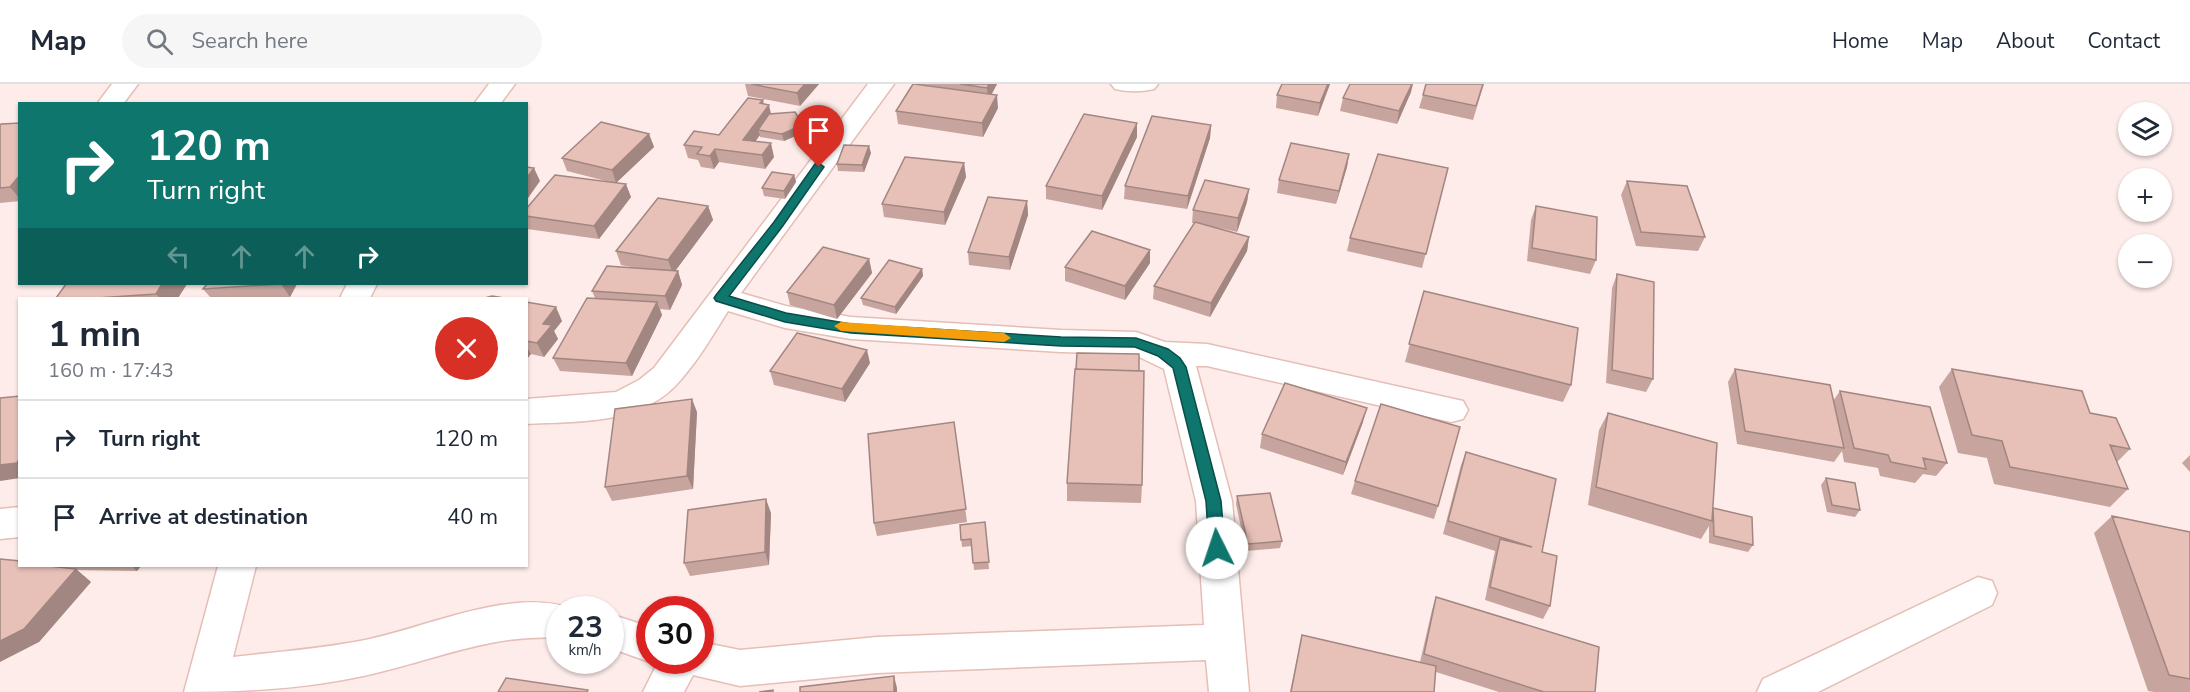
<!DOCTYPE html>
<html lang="en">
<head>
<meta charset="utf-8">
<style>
  body { margin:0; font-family:"Nunito Sans",sans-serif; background:#f6f6f7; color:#1f2937; height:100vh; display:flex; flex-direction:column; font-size:22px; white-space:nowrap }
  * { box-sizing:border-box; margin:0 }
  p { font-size:20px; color:#747a83 }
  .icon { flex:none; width:33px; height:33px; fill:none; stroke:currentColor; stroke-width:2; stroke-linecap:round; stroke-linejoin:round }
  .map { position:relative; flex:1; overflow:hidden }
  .drawer { position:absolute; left:18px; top:213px; width:510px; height:270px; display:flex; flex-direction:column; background:#fff; border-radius:0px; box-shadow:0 2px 4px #0004 }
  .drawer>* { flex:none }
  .guide { position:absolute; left:18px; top:18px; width:510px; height:183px; border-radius:0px; box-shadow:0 2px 4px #0004; background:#0f766e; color:#fff; overflow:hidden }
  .controls { position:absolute; left:2118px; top:18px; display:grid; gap:12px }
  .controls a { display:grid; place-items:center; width:54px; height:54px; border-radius:50%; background:#fff; box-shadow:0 2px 4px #0004; font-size:30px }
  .speed { position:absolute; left:546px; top:512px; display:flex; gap:12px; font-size:30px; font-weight:700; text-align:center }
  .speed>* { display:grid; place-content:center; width:78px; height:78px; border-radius:50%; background:#fff; box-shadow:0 2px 4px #0004; line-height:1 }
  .speed small { font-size:15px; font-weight:400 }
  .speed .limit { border:9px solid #d22; background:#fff; color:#111 }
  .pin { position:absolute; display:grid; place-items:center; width:51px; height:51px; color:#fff; margin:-62px -26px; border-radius:50% 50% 50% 0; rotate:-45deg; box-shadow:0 0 6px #0007 }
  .pin .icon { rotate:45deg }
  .me { position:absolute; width:66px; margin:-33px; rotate:356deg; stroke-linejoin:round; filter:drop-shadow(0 0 4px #0008) }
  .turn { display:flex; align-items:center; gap:21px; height:126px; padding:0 30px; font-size:27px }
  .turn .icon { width:78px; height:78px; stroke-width:2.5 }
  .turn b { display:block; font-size:42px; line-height:51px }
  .lanes { display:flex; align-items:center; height:57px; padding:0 30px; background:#0003; justify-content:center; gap:30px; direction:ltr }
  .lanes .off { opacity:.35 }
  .round { display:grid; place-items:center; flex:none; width:63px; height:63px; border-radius:32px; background:#f6f6f7 }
  .headline { display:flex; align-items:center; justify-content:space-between; height:102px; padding:0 30px }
  h1 { font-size:36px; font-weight:700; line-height:45px }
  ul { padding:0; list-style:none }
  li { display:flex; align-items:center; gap:18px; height:78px; padding:0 30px; border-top:2px solid #e0e1e3 }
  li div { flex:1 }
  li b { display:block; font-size:22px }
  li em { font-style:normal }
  header { display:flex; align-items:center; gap:36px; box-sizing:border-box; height:84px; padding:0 30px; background:#fff; border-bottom:2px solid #e0e1e3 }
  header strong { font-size:28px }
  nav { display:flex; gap:33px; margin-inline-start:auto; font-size:21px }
  .search { width:420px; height:54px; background:#f6f6f7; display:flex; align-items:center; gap:15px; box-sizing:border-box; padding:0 21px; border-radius:33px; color:#747a83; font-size:22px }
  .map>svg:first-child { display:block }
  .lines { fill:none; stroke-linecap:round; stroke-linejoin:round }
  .street-casing { stroke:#e5beb6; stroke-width:3 }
  .street { fill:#fff; fill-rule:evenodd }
  .wall { fill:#c7a59e }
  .shaded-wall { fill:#a28681 }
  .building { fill:#e7c0b8; stroke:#a28681; stroke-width:1.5 }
  .route { fill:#0f766e; stroke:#0a4d48; stroke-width:1.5 }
  .slow { fill:#f59e0b }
</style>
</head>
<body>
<header>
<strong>Map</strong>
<div class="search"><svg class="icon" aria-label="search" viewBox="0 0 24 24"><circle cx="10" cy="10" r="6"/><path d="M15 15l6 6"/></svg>Search here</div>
<nav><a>Home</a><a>Map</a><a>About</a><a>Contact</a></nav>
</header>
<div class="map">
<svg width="2190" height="608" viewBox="0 0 2190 608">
  <rect width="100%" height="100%" fill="#fdece9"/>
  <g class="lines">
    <g class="street-casing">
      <path id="street" d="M112,0H138L123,20H97Z
        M489,0H515L500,20H474Z
        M868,0H894L741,209L786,222L851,233L1061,246L1136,248L1165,258L1207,260L1463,317L1468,326L1463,335L1451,338L1207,282H1196L1232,417L1249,608H1209L1206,576L877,589L740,602L693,591L684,608H643L659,576H700V558L740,566L877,553L1204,541L1196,417L1164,285L1133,270L1061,268L851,255L785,244L728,227C713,251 698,277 678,299C640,341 579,337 526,340V315L616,308L639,296L654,284Z
        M1111,0H1158L1154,5C1141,8 1128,8 1115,5Z
        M347,200H377L370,214H340Z
        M20,423V453L0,455V425Z
        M218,482H256L233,573C275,568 318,565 360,557C425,545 509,502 574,525H560V554C495,550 445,572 384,587C319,604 250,608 184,608Z
        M1978,493L1992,497L1997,509L1992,521L1818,608H1757L1763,595Z
        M610,530L650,543V576H657L650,578L610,564Z"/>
    </g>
    <use href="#street" class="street"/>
  </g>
  <path class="wall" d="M745,0H819L800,22L748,12Z
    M913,0H997L991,11L998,24L983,53L898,40L896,27Z
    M1330,0L1318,32L1276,24L1277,11Z
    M1484,0L1473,36L1419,24L1423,11Z
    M1411,8L1397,40L1340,27L1343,14Z
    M764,20L771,30L803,45L800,50L784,57L760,53V51L755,57L774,73L765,85L719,78L714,85L701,83L698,76L688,74L684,61L719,51Z
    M20,39V117L0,119V41Z
    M1211,41L1210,54L1187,125L1124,115L1125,102Z
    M649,50L654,63L617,98L631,113L599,155L527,145L526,125L610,98L567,87L562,74Z
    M1137,53L1102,126L1046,115V102Z
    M871,69L864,88L838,87L837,80Z
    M1349,70L1347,83L1336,120L1277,109L1279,96Z
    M964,79L966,93L945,141L884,133L882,120Z
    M1448,84L1422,184L1347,167L1350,154Z
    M794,91L796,98L785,115L764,112L762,104Z
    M1627,97L1705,153L1698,167L1636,162L1621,111Z
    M1249,105L1247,118L1237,148L1215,143L1249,153L1247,167L1210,233L1153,215L1154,202L1194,139H1192L1193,126Z
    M1027,117L1028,131L1010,186L969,181L968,168Z
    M708,122L713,136L675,187H678L682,201L670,226L660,225L662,231L632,292L560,287L553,274L595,214L592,207L642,185L621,181L616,167Z
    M1536,122L1596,176L1590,190L1527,177L1531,136Z
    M869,175L872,189L837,235L790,221L787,208Z
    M1150,179L1125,216L1065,197V183Z
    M922,185L923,192L896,230L863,221L861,214Z
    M1617,190L1653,295L1646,308L1606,299L1612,204Z
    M66,200H187L178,214H56Z
    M207,200H297L290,213L273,214H211L203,205Z
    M1424,207L1571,301L1563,318L1405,278Z
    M526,218L562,237L554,247L558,255L544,273L531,270L526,276Z
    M870,279L845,318L774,301L770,287Z
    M1735,285L1833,317L1840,307L1947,379L1936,392L1923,390L1915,399L1880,392L1878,384L1844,378L1842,367L1834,378L1737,360L1728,298Z
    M1952,285L2090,329L2130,365L2117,378L2128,405L2110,423L1994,400L1987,374L1958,369L1939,303Z
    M1139,287L1142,401L1141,419L1067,417V399Z
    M697,328L693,405L612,417L605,403Z
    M1608,329L1753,461L1748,468L1709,459V442L1701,455L1588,421L1599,346Z
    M954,338L967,438L877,452L874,439Z
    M1363,338L1343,391L1260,364L1262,350Z
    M1466,368L1542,468L1550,522L1543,535L1485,516L1495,467L1443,450L1461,381Z
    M2190,371V388L2182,379Z
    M1826,394L1860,426L1855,433L1827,428L1821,401Z
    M1355,397L1438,422L1434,435L1351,410Z
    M1237,412L1282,457L1280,464L1246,467L1236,420Z
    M771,429L769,481L690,492L684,479Z
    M2112,432L2190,448V608H2154L2148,607L2094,449Z
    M985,438L989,485L974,486L972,462L962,463L960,441Z
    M20,482H141L137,487L77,486L91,498L39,558Z
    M1436,513L1595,608H1499L1436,588L1434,608H1290L1302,551L1420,578L1432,526Z"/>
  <path class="shaded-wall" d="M805,0H819L800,22L797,9Z
    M989,0H997L988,17L987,4Z
    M1328,0H1330L1318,32L1320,19Z
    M1412,0H1413L1411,8L1397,40L1399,27Z
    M997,11L998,24L983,53L982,39Z
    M763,16L765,26L769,21L772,34L758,46L760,51L747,69L743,56L760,19Z
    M801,38L803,45L800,50L784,57L782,50Z
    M1137,39V53L1102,126V112Z
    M1211,41L1210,54L1187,125L1188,112Z
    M649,50L654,63L616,99L612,86Z
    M771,59L774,73L765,85L762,71Z
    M869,62L871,69L864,88L862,81Z
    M715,65L719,78L714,85L710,72Z
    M1349,70L1347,83L1336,120L1339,107Z
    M964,79L966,93L945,141L944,128Z
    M534,84L540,97L526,117V95Z
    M20,91V115L10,103Z
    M794,91L796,98L785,115L784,107Z
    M626,100L631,113L599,155L594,142Z
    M1249,105L1247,118L1237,148L1238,134Z
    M1027,117L1028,131L1010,186L1009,173Z
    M708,122L713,136L673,190L668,176Z
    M1249,153L1247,167L1210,233L1211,219Z
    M1150,166V179L1125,216V202Z
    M869,175L872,189L837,235L834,221Z
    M922,185L923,192L896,230L895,223Z
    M678,187L682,201L670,226L665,212Z
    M162,200H187L178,214H160L156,210Z
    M281,200H297L290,213Z
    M657,218L662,231L632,292L626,279Z
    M556,223L562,237L554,247L558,255L544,273L537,259L543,240Z
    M526,262L531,270L526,276Z
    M867,266L870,279L845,318L842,305Z
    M692,315L697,328L693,405L687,392Z
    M1367,324L1363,338L1343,391L1346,378Z
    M20,374V394L0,397V381Z
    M766,415L771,429L769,481L765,468Z
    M132,482H141L137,487Z
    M76,485L91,498L39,558L0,578V557Z
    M894,592L897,604V608H894Z"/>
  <path class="building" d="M751,0H805L797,9Z
    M913,0H914L997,11L982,39L896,27Z
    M960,0H989L987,4Z
    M1282,0H1328L1320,19L1277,11Z
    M1350,0H1412L1399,27L1343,14Z
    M1426,0H1483L1476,22L1423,11Z
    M748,14L763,16L760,19L769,21L743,56L771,59L762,71L715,65L710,72L697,70L702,63L684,61L694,47L719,51Z
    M795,28L801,38L798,43L782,50L758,46L769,30Z
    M1084,30L1137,39L1102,112L1046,102Z
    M1152,32L1211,41L1188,112L1125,102Z
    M601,38L649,50L612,86L562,74Z
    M20,39V91L10,103L0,104V41L1,40Z
    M1291,59L1349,70L1339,107L1279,96Z
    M844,61L869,62L862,81L837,80Z
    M1378,70L1448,84L1426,170L1350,154Z
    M905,73L964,79L944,128L882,120Z
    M526,83L534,84L526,95Z
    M772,88L794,91L784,107L762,104Z
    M555,91L626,100L594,142L526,132V125Z
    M1205,96L1249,105L1238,134L1193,126Z
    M1627,97L1687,102L1705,153L1641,148Z
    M988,113L1027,117L1009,173L968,168Z
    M658,114L708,122L668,176L616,167Z
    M1536,122L1597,133L1596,176L1532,164Z
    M1195,138L1249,153L1211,219L1154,202Z
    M1092,147L1150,166L1125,202L1065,183Z
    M823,163L869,175L834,221L787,208Z
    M889,176L922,185L895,223L861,214Z
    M607,182L678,187L665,212L592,207Z
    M1617,190L1654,198L1653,295L1612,286Z
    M66,200H162L156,210L97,214H56Z
    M207,200H281L203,205Z
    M1424,207L1578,244L1571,301L1409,260Z
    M492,212L504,214H485Z
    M587,214L657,218L626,279L553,274Z
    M526,218L556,223L543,240L552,241L537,259L526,257Z
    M797,249L867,266L842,305L770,287Z
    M1077,269L1139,270V287L1076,285Z
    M1075,285L1144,287L1142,401L1067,399Z
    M1735,285L1830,301L1844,364L1745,347Z
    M1952,285L2082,307L2090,329L2116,334L2130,365L2110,361L2128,405L2010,383L2002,357L1972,351Z
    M1285,299L1367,324L1346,378L1262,350Z
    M1840,307L1930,323L1947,379L1923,374L1926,385L1891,378L1888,371L1854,364Z
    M20,312V374L17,379L0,381V314Z
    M692,315L687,392L605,403L615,325Z
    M1381,320L1460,343L1438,422L1355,397Z
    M1608,329L1717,359L1712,437L1596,403Z
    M954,338L966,425L874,439L868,350Z
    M1466,368L1556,395L1542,468L1557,472L1550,522L1490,503L1500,455L1532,463L1448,437Z
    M1826,394L1855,399L1860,426L1832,421Z
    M1270,409L1282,457L1248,460L1237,412Z
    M766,415L765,468L684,479L688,426Z
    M1713,424L1752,433L1753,461L1714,452Z
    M2112,432L2190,448V595L2169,591Z
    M985,438L989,478L973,479L971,455L961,456L960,441Z
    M0,475L20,477V482H49L76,485L24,545L0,557Z
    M1436,513L1599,563L1595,608H1544L1424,570Z
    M1302,551L1436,582L1434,608H1291Z
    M894,592V608H800V603Z
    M506,594L588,606L587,608H498Z
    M773,606V608H759Z"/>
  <path class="route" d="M819,79L824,83L782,143L729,212L786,229L851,240L1061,253L1136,254L1168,265L1180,274L1186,283L1221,417L1225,464L1223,468L1217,470L1212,468L1209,464L1206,417L1173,284L1158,272L1135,263L1061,262L851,249L785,238L716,217L714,214L716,211L774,138L815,80Z"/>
  <path class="slow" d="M841,238L1004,249L1011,254L1004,258L841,247L834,242Z"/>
</svg>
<div class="controls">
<a><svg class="icon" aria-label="layers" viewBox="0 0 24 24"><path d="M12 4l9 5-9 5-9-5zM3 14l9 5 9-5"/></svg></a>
<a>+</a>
<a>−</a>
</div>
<div class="speed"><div>23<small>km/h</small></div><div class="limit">30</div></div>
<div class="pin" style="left:819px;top:83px;background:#d93025"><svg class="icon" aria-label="arrive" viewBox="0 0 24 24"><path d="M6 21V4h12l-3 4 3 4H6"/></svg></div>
<svg class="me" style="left:1217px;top:464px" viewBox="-20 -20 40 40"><circle r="19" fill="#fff"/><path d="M0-13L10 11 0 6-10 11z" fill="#0f766e"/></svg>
<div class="guide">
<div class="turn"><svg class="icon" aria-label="right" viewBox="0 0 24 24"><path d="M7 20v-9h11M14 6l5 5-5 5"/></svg><div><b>120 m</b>Turn right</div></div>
<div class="lanes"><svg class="icon off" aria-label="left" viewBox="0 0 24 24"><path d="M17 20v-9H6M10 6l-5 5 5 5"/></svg><svg class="icon off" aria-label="ahead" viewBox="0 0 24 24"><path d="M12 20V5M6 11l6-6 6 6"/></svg><svg class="icon off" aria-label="ahead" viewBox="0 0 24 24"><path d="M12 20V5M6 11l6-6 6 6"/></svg><svg class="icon" aria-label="right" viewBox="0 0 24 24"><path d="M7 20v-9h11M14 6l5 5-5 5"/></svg></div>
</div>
<section class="drawer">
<div class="headline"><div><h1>1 min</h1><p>160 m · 17:43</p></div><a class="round" style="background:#d93025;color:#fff"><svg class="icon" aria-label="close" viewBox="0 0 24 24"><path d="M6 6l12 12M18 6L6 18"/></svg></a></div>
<ul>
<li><svg class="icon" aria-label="right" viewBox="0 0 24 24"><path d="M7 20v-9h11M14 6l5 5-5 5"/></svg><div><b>Turn right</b></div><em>120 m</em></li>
<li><svg class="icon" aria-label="arrive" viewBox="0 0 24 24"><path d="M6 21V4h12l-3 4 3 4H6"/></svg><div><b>Arrive at destination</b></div><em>40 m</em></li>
</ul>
</section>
</div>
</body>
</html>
